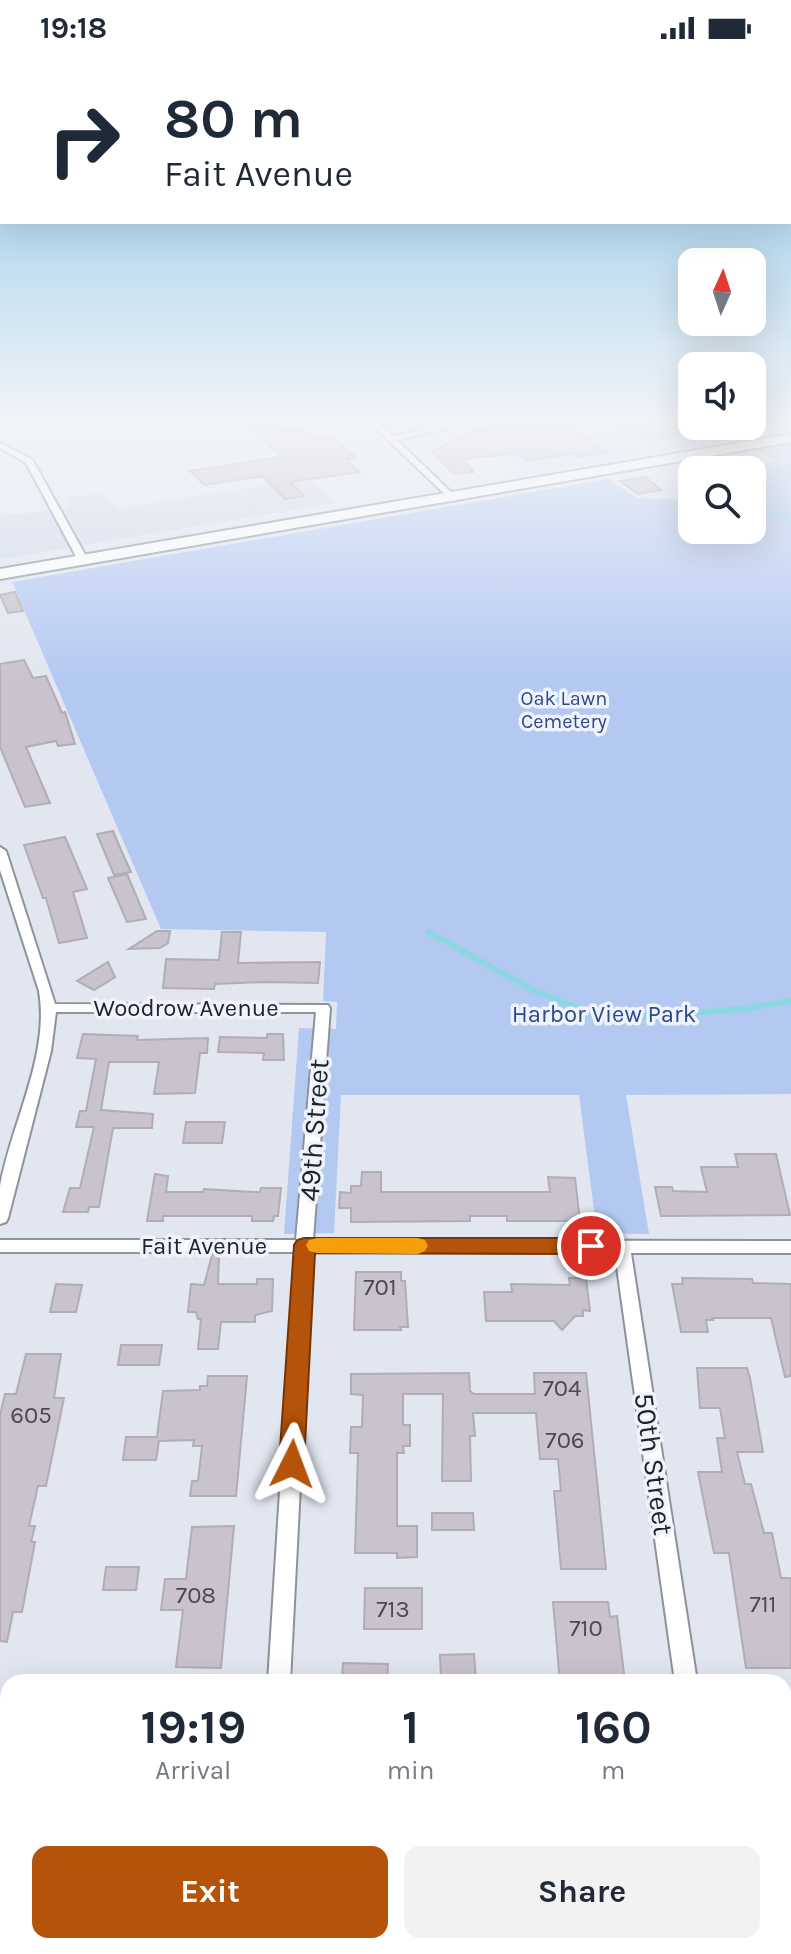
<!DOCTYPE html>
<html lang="en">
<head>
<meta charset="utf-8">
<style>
  body { margin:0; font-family:Karla,sans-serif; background:#f2f2f3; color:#1f2937; height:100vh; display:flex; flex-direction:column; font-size:30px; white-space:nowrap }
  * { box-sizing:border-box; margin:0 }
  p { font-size:26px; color:#747a83 }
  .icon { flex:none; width:44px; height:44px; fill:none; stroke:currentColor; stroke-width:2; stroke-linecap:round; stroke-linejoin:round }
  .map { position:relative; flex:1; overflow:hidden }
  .side { position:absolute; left:0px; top:1618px; width:792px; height:280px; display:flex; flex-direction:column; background:#fff; border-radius:24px 24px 0 0; box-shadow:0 8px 32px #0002 }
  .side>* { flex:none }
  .top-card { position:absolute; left:0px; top:0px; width:792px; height:168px; box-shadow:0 8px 32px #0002; background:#fff; color:#1f2937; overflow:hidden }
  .needle { width:52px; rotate:3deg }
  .fabs { position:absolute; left:678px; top:192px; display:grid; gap:16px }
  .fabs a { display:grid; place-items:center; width:88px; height:88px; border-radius:16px; background:#fff; box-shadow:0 8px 32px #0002; font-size:40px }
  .pin { position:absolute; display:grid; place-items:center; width:68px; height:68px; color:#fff; margin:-34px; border:4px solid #fff; border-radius:50%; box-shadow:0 2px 8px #0007 }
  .me { position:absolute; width:88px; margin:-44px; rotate:3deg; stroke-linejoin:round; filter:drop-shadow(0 0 6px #0008) }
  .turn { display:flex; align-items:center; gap:28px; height:168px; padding:0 32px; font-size:36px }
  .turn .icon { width:104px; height:104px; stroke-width:2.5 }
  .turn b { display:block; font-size:56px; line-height:68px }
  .eta { display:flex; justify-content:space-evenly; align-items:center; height:136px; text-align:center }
  .eta b { font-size:48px; font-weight:700; line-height:56px }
  .action { display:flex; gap:16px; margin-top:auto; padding:16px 32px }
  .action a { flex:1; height:92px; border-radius:16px; background:#b45309; color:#fff; font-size:32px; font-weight:700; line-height:92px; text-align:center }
  .action a+a { background:#f2f2f3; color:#1f2937 }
  .status { display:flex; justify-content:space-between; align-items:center; height:56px; padding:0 40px; background:#fff; direction:ltr }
  .status svg { height:22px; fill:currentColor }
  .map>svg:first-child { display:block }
  .built { fill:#d1daeb }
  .green { fill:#b3c9f2 }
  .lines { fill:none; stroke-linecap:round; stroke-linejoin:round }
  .stream-far1 { stroke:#8bd7e3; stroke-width:4 }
  .stream { stroke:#8bd7e3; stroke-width:6 }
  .building { fill:#c8c3cd; stroke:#b1acb6; stroke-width:2 }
  .street-casing { stroke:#8d929b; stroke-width:4 }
  .primary-casing { stroke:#8d929b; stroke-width:4 }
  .street { fill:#fff; fill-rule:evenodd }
  .primary { fill:#fff; fill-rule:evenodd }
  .route { fill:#b45309; stroke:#753606; stroke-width:2 }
  .slow { fill:#f59e0b }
  .labels { text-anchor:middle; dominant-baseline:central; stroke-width:7; stroke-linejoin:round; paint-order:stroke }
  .far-park-label { font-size:20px; fill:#2d4b87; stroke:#eef3fd }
  .street-label { font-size:24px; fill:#222427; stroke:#eef3fd }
  .park-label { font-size:24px; fill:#2d4b87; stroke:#eef3fd }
  .near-number-label { font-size:24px; fill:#4c4c50 }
  .near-street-label { font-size:28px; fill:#222427; stroke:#eef3fd }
</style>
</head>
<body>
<div class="status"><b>19:18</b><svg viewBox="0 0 49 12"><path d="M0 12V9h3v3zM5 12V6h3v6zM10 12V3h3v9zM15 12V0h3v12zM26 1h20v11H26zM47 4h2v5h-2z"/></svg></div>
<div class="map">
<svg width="791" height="1898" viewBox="0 0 791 1898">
  <rect width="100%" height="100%" fill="#e1e6f0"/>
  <path class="built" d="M639,363H692V370H752V363H791V371L701,389L527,417L499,398L501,394Z
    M309,422L336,447L0,503V460L71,452L67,442L103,437L117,453Z"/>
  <path class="green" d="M791,387V1038L626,1039L649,1178L597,1177L579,1039H341L334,1177L284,1178L299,972L336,973L337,946L323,945L326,876L161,873L12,526L608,423L637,442L692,444V474H752V432L762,427L754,413L774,405L759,395Z"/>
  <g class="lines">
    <path class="stream-far1" d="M752,447L791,466"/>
    <path class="stream" d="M428,876L535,935L604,963L744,953L791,945"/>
  </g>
  <path class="building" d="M530,363H557L607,396L580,401L575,397L527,405L516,397L464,403L474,416L454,418L432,396L466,377Z
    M656,363L688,378L648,385L620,371Z
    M264,364L285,375L305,374L313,380L330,378L356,402L346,404L359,416L290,426L304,440L285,443L262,420L204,429L190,415L282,401L246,367Z
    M645,421L661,434L638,438L620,425Z
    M15,536L23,555L8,557L0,539Z
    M24,604L33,622L46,620L62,657L65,656L75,688L58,690L56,685L26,691L50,747L25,751L0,691V608Z
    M113,775L121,794L131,816L114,819L97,778Z
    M65,781L87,833L73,836L87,882L59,887L46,842H43L24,789Z
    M127,818L146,863L127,866L108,822Z
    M157,875H170L168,887L160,892L129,893Z
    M222,876H241L238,907L320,906L318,927L265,926L215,928L214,933L163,932L166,903L219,904Z
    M108,906L115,921L94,934L77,925Z
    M83,978L138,980L137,984L208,982L207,997H200L195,1037L154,1038L159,1006H109L101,1054L153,1058L152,1072H113L99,1151H89L88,1156H63L70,1132H80L94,1071H76L80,1055H86L96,1003L77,1002Z
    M267,978H283L284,1004H263L264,997L218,996L220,981L267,982Z
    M186,1066H225L222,1087H183Z
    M735,1098H776L790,1159L661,1160L655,1131H672L673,1135L707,1136L701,1111H738Z
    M362,1116H381V1136H550L548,1121L575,1122L580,1165H507V1160H470V1165L351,1166V1152H339L340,1136L351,1137V1130H361Z
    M155,1118L168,1120L166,1136H203L204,1133L253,1136H260L261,1132H281L278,1160H274L273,1165H252V1160H163V1165H147Z
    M212,1199H219L218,1228H257V1223H273L272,1255L255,1259V1266H221L218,1293H198L201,1263H198L196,1256H188L191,1228L204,1229Z
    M356,1216H401V1225H405L408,1271H400L401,1274H354Z
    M569,1222H586L590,1255L583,1254V1260H575L562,1274L554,1265H486L484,1236H512L511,1228L570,1229Z
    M682,1222L752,1223L753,1227L791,1228V1320L785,1321L771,1262H712L713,1264H706L708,1276H681L672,1228H683Z
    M56,1228L82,1229L76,1256H50Z
    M121,1289H162L159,1309H118Z
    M26,1298H61L54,1342H64L46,1430H38L29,1470H35L31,1486H35L22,1556H13L7,1586L0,1585V1359L5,1338H16Z
    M697,1312H747L750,1322L763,1396H737L745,1428H751L764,1477H772L781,1522H791V1612H746L729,1497H714L698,1416H722L717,1382H725L720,1352H700Z
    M469,1317L470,1335L474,1338H535L534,1317H586L606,1513H561L554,1435H561L558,1403H540L536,1357H473L475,1380H470L471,1425H442L443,1338H403V1369H410V1390H403L404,1397H397V1470H417V1501L397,1502V1497H355L358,1397H350L351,1371H362L363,1339L351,1338V1318Z
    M208,1320H247L236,1440H190L192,1425H198L202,1390H193L194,1384L159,1385L156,1404H123L126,1381H157L163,1335L200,1334V1330H207Z
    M432,1457H473L474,1474H432Z
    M234,1470L221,1612L176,1611L183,1554H161L165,1523H186L192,1471Z
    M106,1511H139L136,1534H103Z
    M365,1532H422V1573H364Z
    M553,1546H608L610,1561L617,1560L625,1626H560Z
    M474,1598L476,1624H441L440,1599Z
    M343,1607L388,1608L387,1626H342Z"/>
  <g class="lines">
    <g class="street-casing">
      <path id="street" d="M366,363H374L393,380L474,363H487L397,384L455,440V444L452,445Z
        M0,387L32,403L88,504L86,506L78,504L26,407L0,392Z
        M0,791L6,795L55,948L328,949L330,952L313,1184L791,1185V1197H631L697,1626H675L615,1197L312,1196L290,1626H268L295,1196H0V1184H296L316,956H56L51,995L8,1162L6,1166L0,1168C0,1156 0,1142 0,1130C11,1068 50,999 39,935L0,814Z
        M251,1890H275V1898H251Z
        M712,1890H736L737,1898H713Z"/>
    </g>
    <g class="primary-casing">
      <path id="primary" d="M791,378V386L0,523V513Z"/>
    </g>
    <use href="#street" class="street"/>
    <use href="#primary" class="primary"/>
  </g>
  <linearGradient id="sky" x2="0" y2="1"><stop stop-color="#83c2e6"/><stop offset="0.58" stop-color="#f2f4f8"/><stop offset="1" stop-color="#f2f4f8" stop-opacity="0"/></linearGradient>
  <rect width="791" height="628" fill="url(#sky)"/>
  <path class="route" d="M304,1182H591L598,1185L601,1190L598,1196L591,1198L315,1197L304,1408L300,1415L292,1418L283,1415L279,1408L294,1189L297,1184Z"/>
  <path class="slow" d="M317,1182H418L425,1184L428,1190L425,1195L418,1198L317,1197L309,1195L306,1189L309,1184Z"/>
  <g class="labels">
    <g class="far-park-label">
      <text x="564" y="642">Oak Lawn<tspan x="564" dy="23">Cemetery</tspan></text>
    </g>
    <g class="street-label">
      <text x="186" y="952">Woodrow Avenue</text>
      <text x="204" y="1190">Fait Avenue</text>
    </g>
    <g class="park-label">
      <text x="604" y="958">Harbor View Park</text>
    </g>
    <g class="near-number-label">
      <text x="380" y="1231">701</text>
      <text x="562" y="1332">704</text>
      <text x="31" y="1359">605</text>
      <text x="565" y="1384">706</text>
      <text x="196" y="1539">708</text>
      <text x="763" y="1548">711</text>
      <text x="393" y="1553">713</text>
      <text x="586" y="1572">710</text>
    </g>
    <g class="near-street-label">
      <text transform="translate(314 1074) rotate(-86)">49th Street</text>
      <text transform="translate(654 1408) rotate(82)">50th Street</text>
    </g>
  </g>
</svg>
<div class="fabs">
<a><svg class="needle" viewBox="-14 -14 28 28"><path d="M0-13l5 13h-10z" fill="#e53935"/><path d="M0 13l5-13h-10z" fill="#747a83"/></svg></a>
<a><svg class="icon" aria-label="sound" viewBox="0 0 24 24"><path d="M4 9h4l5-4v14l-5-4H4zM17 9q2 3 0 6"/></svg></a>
<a><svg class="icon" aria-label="search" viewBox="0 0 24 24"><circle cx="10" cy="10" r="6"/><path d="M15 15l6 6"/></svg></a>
</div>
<div class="pin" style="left:591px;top:1190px;background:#d93025"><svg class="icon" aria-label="arrive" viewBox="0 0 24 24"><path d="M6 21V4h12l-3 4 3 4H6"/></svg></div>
<svg class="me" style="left:292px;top:1408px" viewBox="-20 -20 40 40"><path d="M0-17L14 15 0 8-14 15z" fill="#b45309" stroke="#fff" stroke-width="4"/></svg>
<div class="top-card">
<div class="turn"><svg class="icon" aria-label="right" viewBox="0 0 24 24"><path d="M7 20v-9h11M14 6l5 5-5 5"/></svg><div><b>80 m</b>Fait Avenue</div></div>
</div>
<section class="side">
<div class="eta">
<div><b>19:19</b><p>Arrival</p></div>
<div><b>1</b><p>min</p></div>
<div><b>160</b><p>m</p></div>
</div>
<div class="action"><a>Exit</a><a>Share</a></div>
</section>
</div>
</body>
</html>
